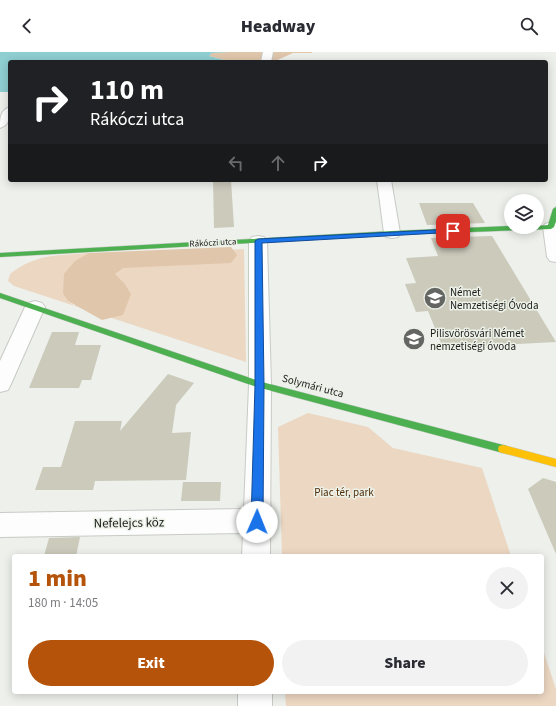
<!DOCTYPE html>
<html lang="en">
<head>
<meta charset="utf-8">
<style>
  body { margin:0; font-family:"Source Sans 3",sans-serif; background:#f2f2f3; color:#2b2b33; height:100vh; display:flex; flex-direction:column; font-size:15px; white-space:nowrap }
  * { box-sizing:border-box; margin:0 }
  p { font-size:13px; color:#7c7c81 }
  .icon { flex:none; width:22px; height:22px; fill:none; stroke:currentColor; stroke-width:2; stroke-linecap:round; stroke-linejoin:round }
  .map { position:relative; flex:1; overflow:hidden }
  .sheet { position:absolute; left:12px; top:502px; width:532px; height:140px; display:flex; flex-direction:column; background:#fff; border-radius:4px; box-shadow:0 2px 10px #0003 }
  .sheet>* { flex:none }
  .top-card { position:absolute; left:8px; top:8px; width:540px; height:122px; border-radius:4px; box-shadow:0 2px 10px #0003; background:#202124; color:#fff; overflow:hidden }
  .fabs { position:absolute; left:504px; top:142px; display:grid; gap:8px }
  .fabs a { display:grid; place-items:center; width:40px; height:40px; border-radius:50%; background:#fff; box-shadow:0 2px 10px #0003; font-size:20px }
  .pin { position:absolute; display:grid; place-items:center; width:34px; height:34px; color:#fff; margin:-17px; border-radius:8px; box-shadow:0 2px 6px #0006 }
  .me { position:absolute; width:44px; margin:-22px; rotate:1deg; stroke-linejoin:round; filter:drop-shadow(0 0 3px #0008) }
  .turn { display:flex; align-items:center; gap:14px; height:84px; padding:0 16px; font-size:18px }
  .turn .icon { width:52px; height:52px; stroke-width:2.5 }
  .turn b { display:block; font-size:28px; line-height:34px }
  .lanes { display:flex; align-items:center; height:38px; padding:0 16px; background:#0003; justify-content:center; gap:20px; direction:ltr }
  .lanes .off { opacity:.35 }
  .round { display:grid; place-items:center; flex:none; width:42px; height:42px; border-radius:21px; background:#f2f2f3 }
  .headline { display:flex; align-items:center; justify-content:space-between; height:68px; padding:0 16px }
  h1 { font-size:24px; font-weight:800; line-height:30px; color:#b45309 }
  .primary-button { display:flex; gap:8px; margin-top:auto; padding:8px 16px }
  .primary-button a { flex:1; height:46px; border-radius:24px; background:#b45309; color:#fff; font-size:16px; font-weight:800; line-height:46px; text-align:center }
  .primary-button a+a { background:#f2f2f3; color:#2b2b33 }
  header { display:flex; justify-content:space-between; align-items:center; height:52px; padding:0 16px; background:#fff; font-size:18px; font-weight:800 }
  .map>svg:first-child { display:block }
  .green { fill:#ecd7c2 }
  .forest { fill:#e0c6ab }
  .water { fill:#8fced1 }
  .building { fill:#cbcabb }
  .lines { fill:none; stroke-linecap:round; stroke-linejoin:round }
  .street-casing { stroke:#c8cac6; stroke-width:2 }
  .fast-casing { stroke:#c8cac6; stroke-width:1 }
  .slow-casing { stroke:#c8cac6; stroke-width:1 }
  .street { fill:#fcfdfc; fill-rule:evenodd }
  .fast { fill:#4caf50; fill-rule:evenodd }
  .slow { fill:#ffc107; fill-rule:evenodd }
  .route { fill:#1a73e8; stroke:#114b97 }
  .labels { text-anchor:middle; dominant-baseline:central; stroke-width:3; stroke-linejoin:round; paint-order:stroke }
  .far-street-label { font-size:9px; fill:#1b1c1a; stroke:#edf2e9 }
  .poi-label { font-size:11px; fill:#1b1c1a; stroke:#edf2e9; text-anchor:start }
  .street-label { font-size:11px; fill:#1b1c1a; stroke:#edf2e9 }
  .park-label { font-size:11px; fill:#4f2d08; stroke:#edf2e9 }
  .near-street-label { font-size:13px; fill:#1b1c1a; stroke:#edf2e9 }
</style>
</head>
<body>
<header><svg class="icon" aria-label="back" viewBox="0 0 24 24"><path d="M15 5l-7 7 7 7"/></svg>Headway<svg class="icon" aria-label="search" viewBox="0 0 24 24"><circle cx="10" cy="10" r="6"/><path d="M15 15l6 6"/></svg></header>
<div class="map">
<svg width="556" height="654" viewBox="0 0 556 654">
  <rect width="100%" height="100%" fill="#edf0eb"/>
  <path class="green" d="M244,197L246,310L14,234L8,229L10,222C37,201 57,204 89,201L68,249L75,254L88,206Z
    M308,361L368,375L393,396L482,416L511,504H282L278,375Z
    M542,595L556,637V654H286L285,640H542Z"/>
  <path class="forest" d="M229,0H312V1H293L273,10H221L224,8L209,4L212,1Z
    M231,195L237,203L231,211L123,216L115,222L124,231L131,242L123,263L102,268L68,249L63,241L64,222L75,209L89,201Z"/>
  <path class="water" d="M0,0H229L212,1L209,4L224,8L221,10H10V40H0Z"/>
  <path class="building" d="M213,128H231L234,175L214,176Z
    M419,151H473L485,171L427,173Z
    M492,184L556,290L443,296L428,259L416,260L405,232L416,231L406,206L438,204L431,186Z
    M52,280H79L75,293H101L91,328H82L79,336H29Z
    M168,322L194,331L176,353L172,381L191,380L186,428L95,429L93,438H35L43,415H61L75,369H122L120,379Z
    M543,426L556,430V502L528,437Z
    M183,430H221L220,449H181Z
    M80,485L76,504H44L49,486Z"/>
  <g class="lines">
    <g class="street-casing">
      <path id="street" d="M263,0H273L271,10H261Z
        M10,55C10,64 10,73 0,76C0,67 0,58 10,55Z
        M377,128H391L400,181L398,185L392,186L386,185L384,181Z
        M551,170L556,171V210L550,209L547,205L543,175L545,172Z
        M258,184L264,185L267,189L271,333L270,504H242L243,481L0,485V461L244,457L249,333V189L252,185Z
        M35,249L42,251L45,255L11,332L8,338L0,340V309L25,255L28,251Z
        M238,640H272V654H238Z"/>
    </g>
    <g class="fast-casing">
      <path id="fast" d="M556,155V169L554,175L551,177L392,183L0,205V201L392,179L511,174L537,175V174L548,173L553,157Z
        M0,241L262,330L503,393L507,394L508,397L507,400L503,401L257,335L0,246Z"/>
    </g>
    <g class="slow-casing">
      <path id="slow" d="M503,393L556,407V415L499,400L498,397L499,394Z"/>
    </g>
    <use href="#street" class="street"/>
    <use href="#fast" class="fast"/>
    <use href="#slow" class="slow"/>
  </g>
  <path class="route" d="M453,177L457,179L456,180L262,191L264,333L263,470L261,473L257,474L253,473L251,470L255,333V189L258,187Z"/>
  <defs>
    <g id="school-disc" transform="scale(1.15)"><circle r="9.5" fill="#646663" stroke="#edf2e9"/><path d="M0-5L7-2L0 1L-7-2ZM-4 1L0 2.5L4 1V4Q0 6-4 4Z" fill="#fff"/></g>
  </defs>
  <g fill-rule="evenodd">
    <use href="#school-disc" x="435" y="246"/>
    <use href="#school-disc" x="414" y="287"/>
  </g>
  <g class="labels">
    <g class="far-street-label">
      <text transform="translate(213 191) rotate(-3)">Rákóczi utca</text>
    </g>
    <g class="poi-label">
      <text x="450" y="240">Német<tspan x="450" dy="13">Nemzetiségi Óvoda</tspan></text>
      <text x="430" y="281">Pilisvörösvári Német<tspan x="430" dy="13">nemzetiségi óvoda</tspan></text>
    </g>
    <g class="street-label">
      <text transform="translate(313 334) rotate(15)">Solymári utca</text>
    </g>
    <g class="park-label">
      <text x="344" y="440">Piac tér, park</text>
    </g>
    <g class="near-street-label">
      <text transform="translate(129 471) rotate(-1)">Nefelejcs köz</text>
    </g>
  </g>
</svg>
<div class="fabs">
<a><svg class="icon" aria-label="layers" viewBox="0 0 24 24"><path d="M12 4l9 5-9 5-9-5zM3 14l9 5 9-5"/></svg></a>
</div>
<div class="pin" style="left:453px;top:179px;background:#d93025"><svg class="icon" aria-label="arrive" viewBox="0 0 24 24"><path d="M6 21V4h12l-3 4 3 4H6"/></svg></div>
<svg class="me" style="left:257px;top:470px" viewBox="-20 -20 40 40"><circle r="19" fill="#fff"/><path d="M0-13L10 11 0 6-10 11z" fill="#1a73e8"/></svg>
<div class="top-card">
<div class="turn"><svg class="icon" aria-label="right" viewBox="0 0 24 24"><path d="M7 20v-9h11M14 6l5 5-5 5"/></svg><div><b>110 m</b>Rákóczi utca</div></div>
<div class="lanes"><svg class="icon off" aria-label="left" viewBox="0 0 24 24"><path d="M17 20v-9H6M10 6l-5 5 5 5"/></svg><svg class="icon off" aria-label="ahead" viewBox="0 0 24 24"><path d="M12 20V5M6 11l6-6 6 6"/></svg><svg class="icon" aria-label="right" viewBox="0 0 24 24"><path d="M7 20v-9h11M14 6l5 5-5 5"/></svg></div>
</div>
<section class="sheet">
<div class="headline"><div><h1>1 min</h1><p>180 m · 14:05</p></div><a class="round"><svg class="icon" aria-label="close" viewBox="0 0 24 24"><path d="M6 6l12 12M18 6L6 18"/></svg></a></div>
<div class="primary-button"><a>Exit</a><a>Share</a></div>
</section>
</div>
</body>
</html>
